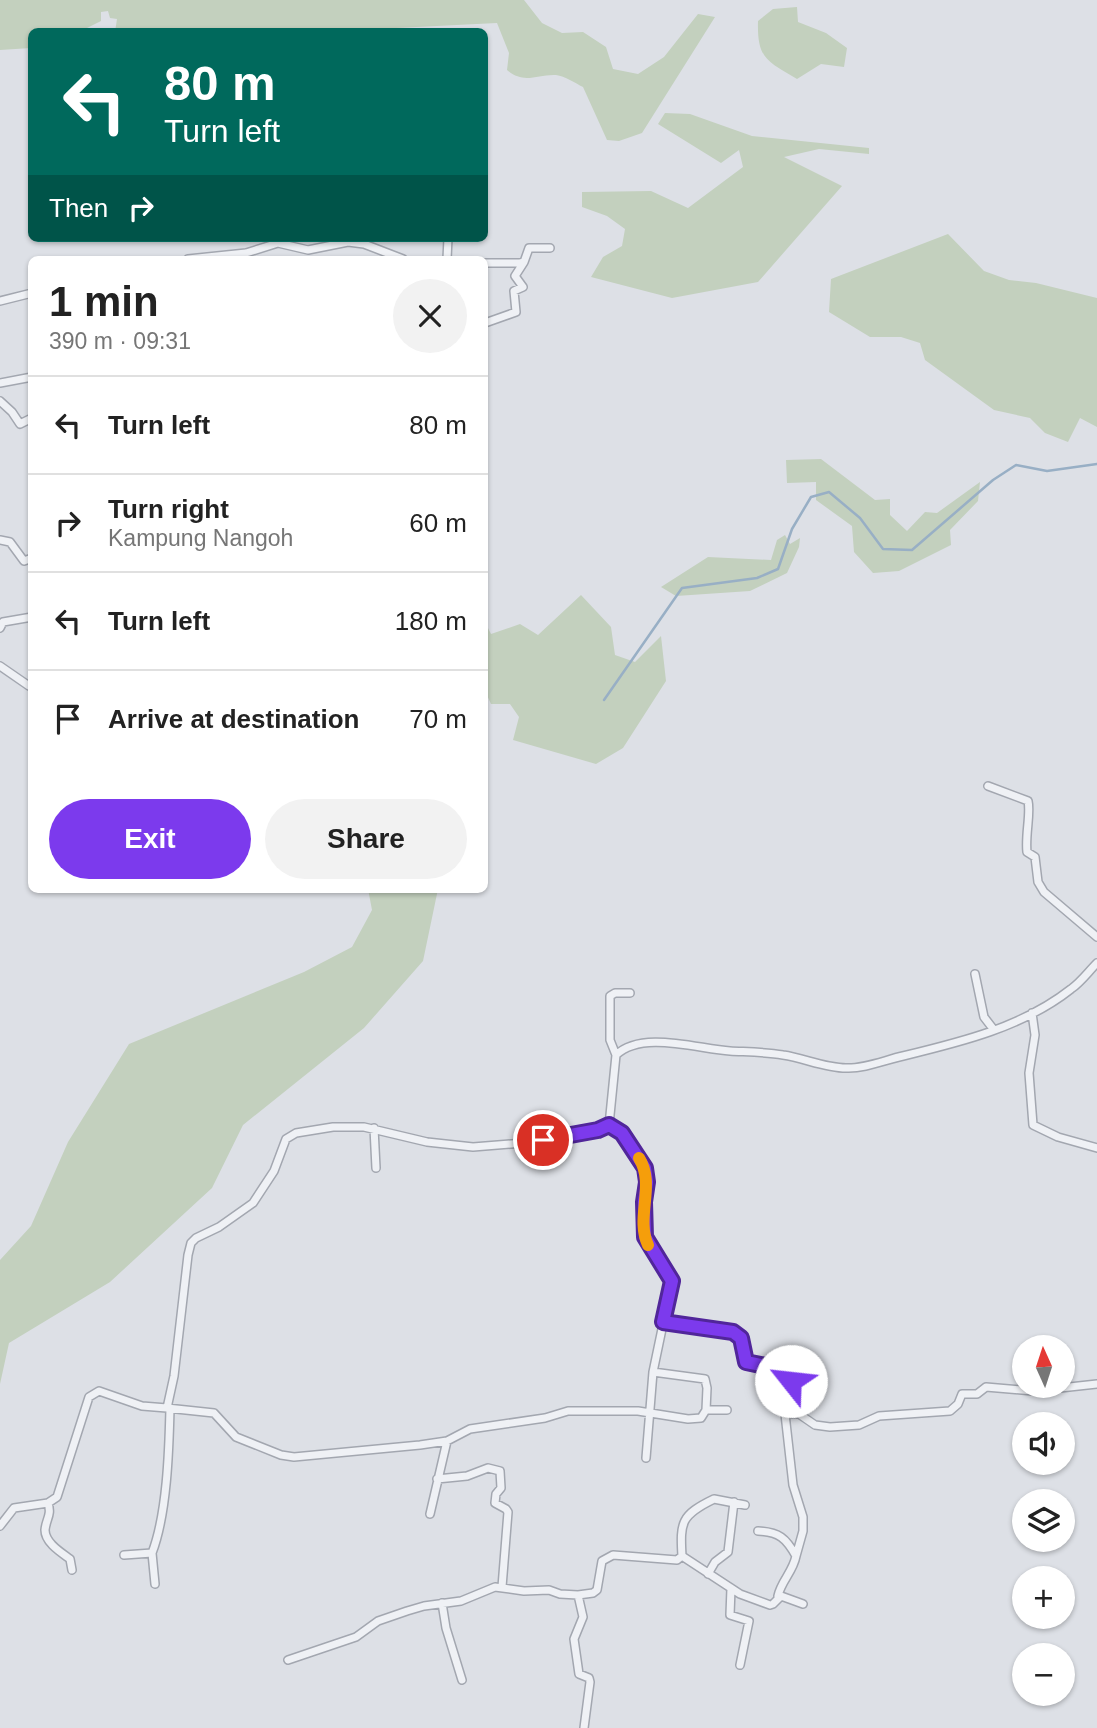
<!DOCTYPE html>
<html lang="en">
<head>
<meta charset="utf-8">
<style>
  body { margin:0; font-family:Helvetica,sans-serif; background:#f2f2f2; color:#222; height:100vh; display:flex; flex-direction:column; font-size:26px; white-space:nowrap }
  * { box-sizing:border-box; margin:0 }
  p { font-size:23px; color:#767676 }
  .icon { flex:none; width:38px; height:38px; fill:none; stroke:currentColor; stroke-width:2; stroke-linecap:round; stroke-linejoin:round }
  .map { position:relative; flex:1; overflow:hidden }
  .side { position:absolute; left:28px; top:256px; width:460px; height:637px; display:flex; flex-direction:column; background:#fff; border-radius:10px; box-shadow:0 2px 5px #0004 }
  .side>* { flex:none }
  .guide { position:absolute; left:28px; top:28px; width:460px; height:214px; border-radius:10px; box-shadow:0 2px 5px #0004; background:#00695c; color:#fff; overflow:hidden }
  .needle { width:46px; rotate:357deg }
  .buttons { position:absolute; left:1012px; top:1335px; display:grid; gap:14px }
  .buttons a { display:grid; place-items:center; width:63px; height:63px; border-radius:50%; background:#fff; box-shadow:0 2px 5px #0004; font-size:35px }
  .pin { position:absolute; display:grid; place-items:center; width:60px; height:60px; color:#fff; margin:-30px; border:4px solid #fff; border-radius:50%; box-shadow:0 2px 7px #0007 }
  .me { position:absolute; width:77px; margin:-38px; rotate:299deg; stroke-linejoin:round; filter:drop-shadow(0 0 5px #0008) }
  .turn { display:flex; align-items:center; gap:24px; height:147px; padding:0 21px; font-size:32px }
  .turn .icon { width:91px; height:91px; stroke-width:2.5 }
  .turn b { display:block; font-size:49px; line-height:60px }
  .then { display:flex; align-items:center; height:66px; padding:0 21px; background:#0003; gap:14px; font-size:26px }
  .round { display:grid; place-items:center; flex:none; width:74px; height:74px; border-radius:37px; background:#f2f2f2 }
  .headline { display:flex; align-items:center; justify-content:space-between; height:119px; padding:0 21px }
  h1 { font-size:42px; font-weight:600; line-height:52px }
  .primary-button { display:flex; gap:14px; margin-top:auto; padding:14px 21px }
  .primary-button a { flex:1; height:80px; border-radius:42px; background:#7c3aed; color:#fff; font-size:28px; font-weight:600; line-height:80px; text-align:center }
  .primary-button a+a { background:#f2f2f2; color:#222 }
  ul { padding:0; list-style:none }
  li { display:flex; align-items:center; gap:21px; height:98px; padding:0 21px; border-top:2px solid #e0e0e0 }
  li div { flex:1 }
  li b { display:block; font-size:26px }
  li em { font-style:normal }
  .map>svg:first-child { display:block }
  .green { fill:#c3d0be }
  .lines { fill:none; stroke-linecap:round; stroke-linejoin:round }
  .stream { stroke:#98afc5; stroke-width:2.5 }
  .minor-casing { stroke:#a3a7b0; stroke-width:10 }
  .minor { stroke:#eff1f5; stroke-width:7 }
  .route-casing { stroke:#51269a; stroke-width:18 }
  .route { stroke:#7c3aed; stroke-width:12 }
  .slow { stroke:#f59e0b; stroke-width:12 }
</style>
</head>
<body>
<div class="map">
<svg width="1097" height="1728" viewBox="0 0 1097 1728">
  <rect width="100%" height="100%" fill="#dde0e6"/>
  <path class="green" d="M0,0H524L542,23L562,33L583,32L606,47L613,69L638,74L664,57L698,14L715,17L642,133L619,141L607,140L583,87C575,83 565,76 556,75C537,74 524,85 507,70L509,53L497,23L316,32H115L117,19L110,18L108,11L101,12V21L81,31L32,32L31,48L0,50Z
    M797,7L798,22L826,33L847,48L844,67L821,64L797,79C767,61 757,59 758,21L773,9Z
    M665,113L690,114L752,136L869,148V154L819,149L784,157L842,186L758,282L672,298L591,277L603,257L622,246L625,229L607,216L582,207V192L651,191L688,208L743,167L739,150L721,163L658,124Z
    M948,234L984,271L1009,280L1036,283L1097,298V427L1080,418L1068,442L1045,433L1030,418L994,410L925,360L920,343L901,337H870L829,312L831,279Z
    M821,459L875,500L890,499V515L907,531L925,512L937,513L980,482L978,501L950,530L951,545L899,571L873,573L854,552L852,526L816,500V482L787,483L786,460Z
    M785,535L790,544L800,538L799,547L787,573L750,591L676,596L661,587L708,557L771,560L777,540Z
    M581,595L611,627L615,655L635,662L661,636L666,681L623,748L596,764L513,740L519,717L510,704H491L486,693L485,697V622L491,634L520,624L538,635Z
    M368,889H438L423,961L364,1028L243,1125L212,1188L110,1282L9,1343L0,1384V1260L31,1226L68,1142L129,1044L304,972L352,947L372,910Z"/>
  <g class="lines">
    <path class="stream" d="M604,700L682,588L757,578L778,569L792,529L811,497L829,492L860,518L883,549L912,550L993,480L1016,465L1047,471L1097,464"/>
    <g class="minor-casing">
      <path id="minor" d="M188,259L246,253L278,243L308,250L348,242L364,244L403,259
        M447,259L448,238
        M485,263H520L524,262L529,248H550
        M0,301L32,293
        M485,323L516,312L514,291L523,287L515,276L524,262
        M0,383L32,377
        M0,401L12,412L20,424L32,418
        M0,540L10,542L24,561L32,558
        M0,628L3,622L32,617
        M0,666L29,686
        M988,786L1028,801C1031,813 1025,835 1027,852L1035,857L1038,882L1044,892L1097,937
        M975,974L984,1017L994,1030
        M1032,1013L1035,1035L1029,1073L1033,1125L1058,1137L1097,1148
        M616,1055L610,1040V996L615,993H630
        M609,1125L622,1133L645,1168L647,1182L644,1202L645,1237L672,1281L653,1372L646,1458
        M374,1128L376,1168
        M663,1322L733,1332L741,1338L746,1362L785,1370L791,1377L785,1414L793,1485L803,1517V1531L796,1556
        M653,1372L705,1379L707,1388L706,1410
        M167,1408L214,1413L236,1437L281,1455L294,1457L420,1445L447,1441L470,1429L545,1418L568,1411H638L688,1419L701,1418L706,1410H727
        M785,1414H799L815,1425L830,1427L859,1425L879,1416L950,1411L958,1404L962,1394H977L986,1387L1033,1391L1097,1384
        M437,1479L467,1476L488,1468L500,1471L501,1488L496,1494L495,1503L506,1509L508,1512L502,1587
        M48,1503C52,1515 46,1519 45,1530C45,1543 62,1553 70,1559L72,1570
        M430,1514L447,1441
        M0,1526L14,1508L48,1503L57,1497L89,1397L99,1391L142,1406L167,1408L174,1376L188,1255L191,1243L196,1238L219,1227L253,1203L274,1171L286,1139L296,1133L333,1127H364L427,1142L473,1147L524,1143L598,1130L609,1125L616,1055C642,1030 698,1049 730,1051C748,1052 765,1052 783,1055C804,1058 825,1068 846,1068C864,1069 885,1060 903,1056C961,1042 1023,1027 1071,989C1081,982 1088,972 1097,963
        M758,1531C779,1532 786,1538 796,1556C793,1572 781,1581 778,1596
        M152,1553L155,1584
        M124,1555L152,1553C167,1514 169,1451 170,1408
        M682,1556L740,1594L770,1605L773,1604L781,1596L803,1604
        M708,1574L715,1562L728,1552L734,1502
        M731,1588L730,1615L749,1621L740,1665
        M442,1603L446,1628L462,1680
        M288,1660L356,1637L378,1621L407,1611L424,1606L461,1601L495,1587L524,1591L549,1590L560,1594L578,1595
        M584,1728L590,1682L589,1678L579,1674L574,1639L583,1617L578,1595L593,1593L597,1590L602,1561L613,1555L677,1560L682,1556C680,1522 681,1515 714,1499L745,1505"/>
    </g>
    <use href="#minor" class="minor"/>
  </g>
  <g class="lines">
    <g class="route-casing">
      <path id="route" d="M543,1140L598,1130L609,1125L622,1133L645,1168L647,1182L644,1202L645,1237L672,1281L663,1322L733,1332L741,1338L746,1362L785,1370L791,1381"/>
    </g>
    <use href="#route" class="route"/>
    <path class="slow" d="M639,1158C656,1185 635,1217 648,1245"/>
  </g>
</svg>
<div class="buttons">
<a><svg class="needle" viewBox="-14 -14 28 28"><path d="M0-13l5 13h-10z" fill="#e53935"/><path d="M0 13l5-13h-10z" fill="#767676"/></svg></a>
<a><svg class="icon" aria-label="sound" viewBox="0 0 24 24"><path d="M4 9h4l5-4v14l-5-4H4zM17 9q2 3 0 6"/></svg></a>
<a><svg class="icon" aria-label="layers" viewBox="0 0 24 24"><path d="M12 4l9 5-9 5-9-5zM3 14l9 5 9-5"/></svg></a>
<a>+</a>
<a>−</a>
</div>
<div class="pin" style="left:543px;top:1140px;background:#d93025"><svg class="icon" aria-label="arrive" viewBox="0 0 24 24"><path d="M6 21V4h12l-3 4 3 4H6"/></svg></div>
<svg class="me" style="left:791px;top:1381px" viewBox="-20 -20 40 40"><circle r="19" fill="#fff"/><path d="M0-13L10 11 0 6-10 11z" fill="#7c3aed"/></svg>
<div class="guide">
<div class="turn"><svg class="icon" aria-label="left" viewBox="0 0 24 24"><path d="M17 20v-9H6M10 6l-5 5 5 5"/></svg><div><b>80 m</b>Turn left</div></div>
<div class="then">Then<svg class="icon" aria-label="right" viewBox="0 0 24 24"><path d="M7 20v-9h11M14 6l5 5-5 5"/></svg></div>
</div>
<section class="side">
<div class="headline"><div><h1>1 min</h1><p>390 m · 09:31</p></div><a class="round"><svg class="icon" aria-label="close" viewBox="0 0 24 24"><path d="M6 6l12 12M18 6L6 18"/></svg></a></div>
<ul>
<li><svg class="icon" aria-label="left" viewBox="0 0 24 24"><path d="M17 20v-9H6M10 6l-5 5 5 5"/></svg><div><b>Turn left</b></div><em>80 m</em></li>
<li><svg class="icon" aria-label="right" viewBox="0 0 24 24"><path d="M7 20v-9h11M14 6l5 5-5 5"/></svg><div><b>Turn right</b><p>Kampung Nangoh</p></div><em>60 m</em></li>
<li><svg class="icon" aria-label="left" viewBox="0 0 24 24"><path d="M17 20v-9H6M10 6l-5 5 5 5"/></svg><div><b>Turn left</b></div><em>180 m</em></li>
<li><svg class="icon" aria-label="arrive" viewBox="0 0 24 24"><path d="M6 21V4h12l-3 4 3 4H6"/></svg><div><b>Arrive at destination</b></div><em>70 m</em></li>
</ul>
<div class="primary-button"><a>Exit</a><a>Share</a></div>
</section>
</div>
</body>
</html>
